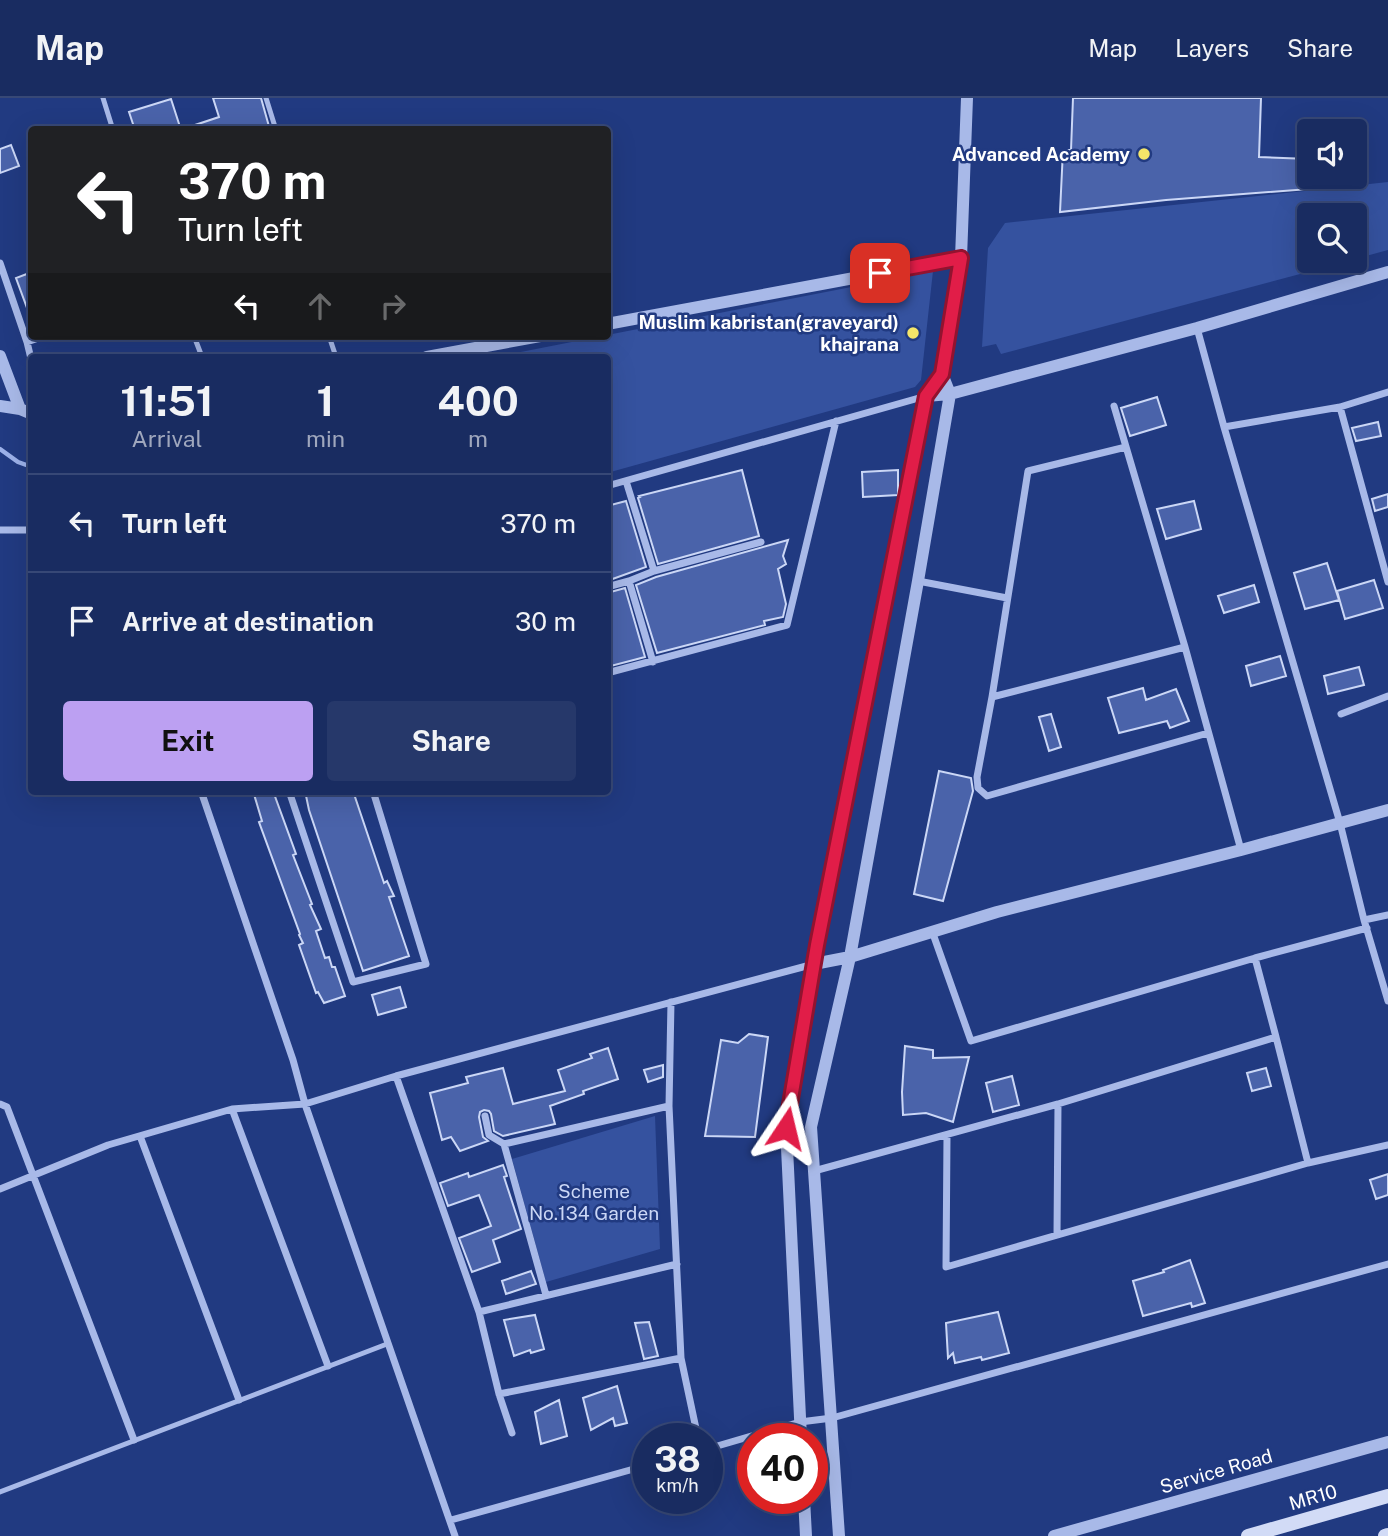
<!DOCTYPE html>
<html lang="en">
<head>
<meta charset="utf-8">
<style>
  body { margin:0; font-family:"Public Sans",sans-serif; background:#26386a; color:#f1f3f6; height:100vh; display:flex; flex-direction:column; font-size:26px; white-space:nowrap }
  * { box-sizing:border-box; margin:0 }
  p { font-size:23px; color:#9fa7bd }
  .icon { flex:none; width:38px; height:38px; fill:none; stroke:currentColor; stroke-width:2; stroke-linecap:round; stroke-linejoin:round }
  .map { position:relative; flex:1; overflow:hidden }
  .side { position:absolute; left:28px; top:256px; width:583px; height:441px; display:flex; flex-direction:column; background:#192c61; border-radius:7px; box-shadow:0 7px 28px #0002,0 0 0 2px #374876 }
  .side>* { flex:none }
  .banner { position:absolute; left:28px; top:28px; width:583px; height:214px; border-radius:7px; box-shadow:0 7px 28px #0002,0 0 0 2px #374876; background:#202124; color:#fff; overflow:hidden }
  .fabs { position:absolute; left:1297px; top:21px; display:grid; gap:14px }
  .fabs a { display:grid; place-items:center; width:70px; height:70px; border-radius:7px; background:#192c61; box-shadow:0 7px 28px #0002,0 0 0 2px #374876; font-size:35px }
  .speed { position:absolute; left:632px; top:1325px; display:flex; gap:14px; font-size:35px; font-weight:700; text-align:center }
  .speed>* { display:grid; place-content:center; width:91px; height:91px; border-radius:50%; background:#192c61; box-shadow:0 7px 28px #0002,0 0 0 2px #374876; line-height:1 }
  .speed small { font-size:18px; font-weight:400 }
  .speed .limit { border:10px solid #d22; background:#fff; color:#111 }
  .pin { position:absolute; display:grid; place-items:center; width:60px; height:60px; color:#fff; margin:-30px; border-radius:14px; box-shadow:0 4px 10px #0006 }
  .me { position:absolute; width:77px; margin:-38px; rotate:10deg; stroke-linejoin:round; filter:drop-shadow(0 0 5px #0008) }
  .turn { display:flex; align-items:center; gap:24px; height:147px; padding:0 35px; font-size:32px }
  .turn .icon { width:91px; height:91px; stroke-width:2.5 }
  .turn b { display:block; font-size:49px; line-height:60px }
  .lanes { display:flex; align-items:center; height:66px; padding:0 35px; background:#0003; justify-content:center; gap:35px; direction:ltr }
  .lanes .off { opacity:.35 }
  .eta { display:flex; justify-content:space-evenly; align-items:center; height:119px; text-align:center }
  .eta b { font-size:42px; font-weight:700; line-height:49px }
  .primary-button { display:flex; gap:14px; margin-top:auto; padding:14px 35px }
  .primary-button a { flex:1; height:80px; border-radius:7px; background:#bca0f2; color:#111; font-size:28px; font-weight:700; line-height:80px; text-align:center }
  .primary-button a+a { background:#26386a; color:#f1f3f6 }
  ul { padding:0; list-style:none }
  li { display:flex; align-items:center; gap:21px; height:98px; padding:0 35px; border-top:2px solid #374876 }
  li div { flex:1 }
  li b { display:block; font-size:26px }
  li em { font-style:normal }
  header { display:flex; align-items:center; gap:42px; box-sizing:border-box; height:98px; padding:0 35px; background:#192c61; border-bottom:2px solid #374876 }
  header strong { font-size:33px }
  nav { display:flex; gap:38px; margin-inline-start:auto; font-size:24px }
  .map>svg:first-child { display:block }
  .green { fill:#35529f }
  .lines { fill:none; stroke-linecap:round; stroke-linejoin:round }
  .stream { stroke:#9cb1e9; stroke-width:4.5 }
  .building { fill:#4a63aa; stroke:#cbd7f6; stroke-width:2 }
  .service { stroke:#a8b9e8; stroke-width:5 }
  .minor { stroke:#a8b9e8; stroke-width:7 }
  .tertiary { stroke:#a8b9e8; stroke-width:12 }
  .secondary { stroke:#d2dbf6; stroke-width:14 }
  .route-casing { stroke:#92132f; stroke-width:18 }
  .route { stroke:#e11d48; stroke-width:12 }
  .poi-dot { fill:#f4e569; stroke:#213a81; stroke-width:2.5 }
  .labels { text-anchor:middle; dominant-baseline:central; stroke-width:5; stroke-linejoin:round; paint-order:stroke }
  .poi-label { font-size:19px; font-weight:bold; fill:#fff; stroke:#213a81; text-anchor:end }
  .park-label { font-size:19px; fill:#cbd7f6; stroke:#213a81 }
  .street-label { font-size:19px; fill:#fff; stroke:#213a81 }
</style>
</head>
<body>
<header>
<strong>Map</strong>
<nav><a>Map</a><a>Layers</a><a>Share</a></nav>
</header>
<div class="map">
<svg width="1388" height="1438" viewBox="0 0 1388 1438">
  <rect width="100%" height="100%" fill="#213a81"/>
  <path class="green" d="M1388,84V152L1355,161L1354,117H1309V163H1349L1001,256L996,246L982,249L988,150L1005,125Z
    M933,173L921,282L915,289L607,375V259H495Z
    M655,1018L660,1151L546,1184L512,1061Z"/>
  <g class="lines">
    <path class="stream" d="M0,351L18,364L32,369"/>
  </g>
  <path class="building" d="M213,0H261L270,32H190L189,29L219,19Z
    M1073,0H1261L1259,59L1309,61V79H1348V88L1166,102L1060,114L1063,52H1071Z
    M171,1L181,32H135L129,14Z
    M11,47L19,68L0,75V51Z
    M32,174V218H30L16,180Z
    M1157,299L1166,327L1130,338L1121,310Z
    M1378,324L1381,338L1356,343L1352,330Z
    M742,372L759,438L658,466L638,400L640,399L639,398Z
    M898,372V397L863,399L862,374Z
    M1388,396V409L1375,413L1372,401Z
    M626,403L646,469L607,483V408Z
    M1194,403L1201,431L1166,441L1157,411Z
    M788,442L783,458L786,466L778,471L786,506L783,519L764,523L765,527L657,555L636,487L656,479Z
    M1327,465L1339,502L1305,511L1294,475Z
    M1374,482L1383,510L1345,521L1337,493Z
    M1254,487L1259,504L1224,515L1218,498Z
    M625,490L645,559L607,569V495Z
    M1280,558L1286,578L1251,588L1246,568Z
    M1359,569L1364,587L1328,596L1324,578Z
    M1143,590L1146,602L1176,591L1189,623L1170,630L1167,623L1119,635L1108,600Z
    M1051,616L1061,649L1049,653L1039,619Z
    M939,673L971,680L973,693L943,803L914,796Z
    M253,693H273L296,756L293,757L312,806L310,807L321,831L316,833L325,860L329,859L332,869H335L345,898L324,905L318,894L316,895L299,847L303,845L299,837L300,836L259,724L262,723Z
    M305,693H353L384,785L387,783L394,798L389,799L409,858L363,873L309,712Z
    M400,889L406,909L378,917L372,897Z
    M749,936L768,939L755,1039L705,1038L721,942L738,945Z
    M905,948L933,952V960L969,959L953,1024L926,1015L903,1017L902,994Z
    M608,950L618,981L583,993L584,996L550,1008L555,1026L503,1038L494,1033L491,1016L489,1013L484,1012L480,1014L479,1019L483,1039L488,1043L460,1053L451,1039L442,1042L430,995L468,985L466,979L503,970L513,1006L565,993L558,972L592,960L590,956Z
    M663,967V979L648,984L644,972Z
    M1266,970L1271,988L1252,993L1247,975Z
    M1012,978L1019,1007L993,1014L986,985Z
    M503,1067L507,1078L504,1079L521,1131L493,1142L500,1164L472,1174L459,1140L491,1128L479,1097L448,1108L440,1085L468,1075L469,1079Z
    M1388,1076V1097L1376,1101L1370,1082Z
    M1190,1162L1205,1205L1192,1209L1191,1205L1143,1218L1133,1183L1164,1174L1163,1172Z
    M531,1173L536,1186L506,1196L502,1183Z
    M998,1214L1009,1255L982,1262L981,1259L955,1265L953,1255L948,1260L946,1225Z
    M535,1217L544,1251L531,1255L530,1252L514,1258L504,1222Z
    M649,1224L658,1258L644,1261L635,1225Z
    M617,1288L627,1325L615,1328L613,1320L591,1332L583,1300Z
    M559,1302L567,1338L541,1346L535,1314Z"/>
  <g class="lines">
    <path class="service" d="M103,0L113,32
      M266,0L276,32
      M194,238L202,259
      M329,238L336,259
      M0,1394L387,1246"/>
    <path class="minor" d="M0,165L27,244L32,265
      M1197,230L1224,329L1340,725L1364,822L1388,903
      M27,244L44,238
      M1114,308L1185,549L1241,752
      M1340,309L1388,484
      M1224,329L1340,309L1388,294
      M1126,349L1028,373L992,599L1185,549
      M626,383L654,473
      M607,388L926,298
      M0,432H32
      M629,483L653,564
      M918,483L1007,500
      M607,489L629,483L654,473L761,444
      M607,575L787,527L836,323
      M992,599L977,679L978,690L987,698L1208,635
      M1341,616L1388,598
      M201,693L293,962L305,1006L455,1438
      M289,693L353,884L426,866L373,693
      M1364,822L1388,817
      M932,833L971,943L1255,860L1367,830
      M1255,860L1276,939
      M671,904L669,1008L681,1260
      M396,978L479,1214L499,1296L512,1335
      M0,1006L7,1009L134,1342
      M232,1011L328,1268
      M485,1018L489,1037L504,1046L546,1197
      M140,1038L239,1302
      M947,1038L946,1169L1308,1065
      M504,1046L669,1008
      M814,1073L1058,1006L1276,939L1308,1065L1388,1047
      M0,1091L108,1047L232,1011L305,1006L396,978L814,866
      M1057,1137L1058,1006
      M479,1214L677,1166
      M499,1296L681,1260L698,1340
      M707,1351L800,1324L832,1320L1388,1166
      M451,1422L648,1367"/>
    <path class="tertiary" d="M607,226L961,160
      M0,258L20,311
      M427,259L540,238
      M926,298L950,296L1197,230L1388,174
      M0,308L20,311L32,316
      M814,866L850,859L997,814L1241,752L1388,712
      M801,1340L786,1029L818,847L926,298L942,276L961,160L967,0
      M804,1400L806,1438
      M839,1438L811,1029L850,859L918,483L950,296L942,276
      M1054,1438L1388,1344"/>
    <path class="secondary" d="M1248,1438L1388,1398
      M1385,1438L1388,1437"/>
  </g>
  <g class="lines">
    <g class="route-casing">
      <path id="route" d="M786,1030L817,847L926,298L942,276L961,160L880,175"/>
    </g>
    <use href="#route" class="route"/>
  </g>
  <g class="poi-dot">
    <circle cx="1144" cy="56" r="7"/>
    <circle cx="913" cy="235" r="7"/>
  </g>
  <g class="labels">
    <g class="poi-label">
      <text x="1130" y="56">Advanced Academy</text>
      <text x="899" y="224">Muslim kabristan(graveyard)<tspan x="899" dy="22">khajrana</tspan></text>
    </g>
    <g class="park-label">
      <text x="594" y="1093">Scheme<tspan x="594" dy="22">No.134 Garden</tspan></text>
    </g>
    <g class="street-label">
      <text transform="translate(1216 1373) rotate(-16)">Service Road</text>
      <text transform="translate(1313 1399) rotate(-16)">MR10</text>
    </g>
  </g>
</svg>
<div class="fabs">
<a><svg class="icon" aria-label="sound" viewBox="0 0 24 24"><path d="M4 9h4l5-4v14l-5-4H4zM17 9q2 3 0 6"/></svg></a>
<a><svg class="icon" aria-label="search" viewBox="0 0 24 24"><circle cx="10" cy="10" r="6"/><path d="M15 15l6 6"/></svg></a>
</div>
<div class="speed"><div>38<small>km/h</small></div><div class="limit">40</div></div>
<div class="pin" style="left:880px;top:175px;background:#d93025"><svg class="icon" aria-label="arrive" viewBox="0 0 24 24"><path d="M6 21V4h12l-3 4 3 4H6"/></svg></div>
<svg class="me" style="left:786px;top:1030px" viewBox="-20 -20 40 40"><path d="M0-17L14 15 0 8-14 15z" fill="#e11d48" stroke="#fff" stroke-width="4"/></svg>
<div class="banner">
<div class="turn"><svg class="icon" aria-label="left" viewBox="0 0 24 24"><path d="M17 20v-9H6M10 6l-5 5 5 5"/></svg><div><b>370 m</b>Turn left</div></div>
<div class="lanes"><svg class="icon" aria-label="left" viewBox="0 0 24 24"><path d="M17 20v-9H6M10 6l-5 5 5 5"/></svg><svg class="icon off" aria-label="ahead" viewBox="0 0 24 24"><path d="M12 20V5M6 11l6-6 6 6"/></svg><svg class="icon off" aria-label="right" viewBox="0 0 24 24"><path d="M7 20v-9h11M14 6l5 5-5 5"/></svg></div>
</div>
<section class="side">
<div class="eta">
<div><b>11:51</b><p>Arrival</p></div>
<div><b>1</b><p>min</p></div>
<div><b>400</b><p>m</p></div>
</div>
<ul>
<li><svg class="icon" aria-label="left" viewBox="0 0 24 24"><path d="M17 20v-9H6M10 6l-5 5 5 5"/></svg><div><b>Turn left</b></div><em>370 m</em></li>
<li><svg class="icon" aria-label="arrive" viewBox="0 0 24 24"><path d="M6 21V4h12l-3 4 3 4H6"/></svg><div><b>Arrive at destination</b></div><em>30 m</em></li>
</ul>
<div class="primary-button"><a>Exit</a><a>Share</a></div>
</section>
</div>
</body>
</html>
